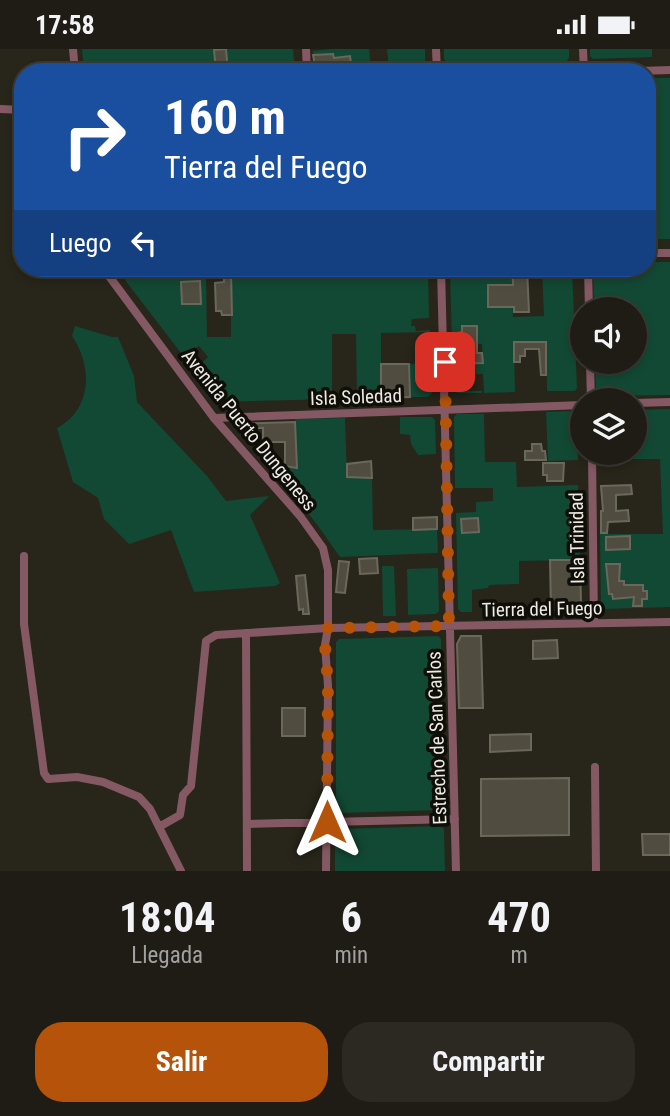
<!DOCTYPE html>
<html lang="es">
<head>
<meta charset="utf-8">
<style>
  body { margin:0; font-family:"Roboto Condensed",sans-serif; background:#2b2922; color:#f1f3f6; height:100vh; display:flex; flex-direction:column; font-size:26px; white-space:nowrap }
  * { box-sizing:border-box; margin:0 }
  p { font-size:23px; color:#a1a1a0 }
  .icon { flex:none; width:38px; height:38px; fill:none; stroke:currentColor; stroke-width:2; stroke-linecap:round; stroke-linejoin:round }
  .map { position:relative; height:822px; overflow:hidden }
  .drawer { display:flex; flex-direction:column; background:#1e1c14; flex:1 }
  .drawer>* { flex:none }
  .hud { position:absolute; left:14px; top:14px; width:642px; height:214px; border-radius:28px; box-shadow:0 4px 10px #0003,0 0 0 2px #3c3a34; background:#1a4fa0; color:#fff; overflow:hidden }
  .buttons { position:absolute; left:570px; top:248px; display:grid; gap:14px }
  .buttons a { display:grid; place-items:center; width:77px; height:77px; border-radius:50%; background:#1e1c14; box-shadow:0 4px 10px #0003,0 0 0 2px #3c3a34; font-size:35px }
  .pin { position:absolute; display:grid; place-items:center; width:60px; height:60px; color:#fff; margin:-30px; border-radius:14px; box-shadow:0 4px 10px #0006 }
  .me { position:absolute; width:77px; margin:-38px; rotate:0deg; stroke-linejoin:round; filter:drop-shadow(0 0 5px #0008) }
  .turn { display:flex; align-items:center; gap:24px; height:147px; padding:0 35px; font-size:32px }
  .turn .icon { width:91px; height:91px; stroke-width:2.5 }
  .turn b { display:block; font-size:49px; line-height:60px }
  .then { display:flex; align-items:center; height:66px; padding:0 35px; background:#0003; gap:14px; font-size:26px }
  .eta { display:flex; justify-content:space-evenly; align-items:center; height:119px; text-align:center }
  .eta b { font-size:42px; font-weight:700; line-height:49px }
  .action { display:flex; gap:14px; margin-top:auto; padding:14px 35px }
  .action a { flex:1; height:80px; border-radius:28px; background:#b45309; color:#fff; font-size:28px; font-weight:700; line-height:80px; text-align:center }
  .action a+a { background:#2b2922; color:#f1f3f6 }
  .status { display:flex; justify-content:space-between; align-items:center; height:49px; padding:0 35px; background:#1e1c14; direction:ltr }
  .status svg { height:19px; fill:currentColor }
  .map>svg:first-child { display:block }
  .green { fill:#124934 }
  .building { fill:#504d40; stroke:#6a685a; stroke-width:2 }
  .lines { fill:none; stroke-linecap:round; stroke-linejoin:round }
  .minor { stroke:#855963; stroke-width:8 }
  .route { stroke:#b45309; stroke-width:12; stroke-dasharray:0 21.6 }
  .labels { text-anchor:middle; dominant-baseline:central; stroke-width:7; stroke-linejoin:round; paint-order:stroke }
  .street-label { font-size:19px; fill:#edebe4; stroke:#100e09 }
</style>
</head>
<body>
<div class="status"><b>17:58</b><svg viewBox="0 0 49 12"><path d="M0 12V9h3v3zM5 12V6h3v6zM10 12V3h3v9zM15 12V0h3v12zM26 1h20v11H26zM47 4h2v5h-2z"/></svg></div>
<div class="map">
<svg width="670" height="822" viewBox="0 0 670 822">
  <rect width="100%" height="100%" fill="#28251a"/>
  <path class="green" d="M82,0H293L295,23H84Z
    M331,0H369L371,20L352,22L350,7L334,9L333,5L313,6V2Z
    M387,0H425V12L422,16L389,18Z
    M444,0H569V9L566,13L448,14L444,10Z
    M590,0H652V8L593,10L590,7Z
    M648,29H670V190H648Z
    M648,213H670V346L599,347L596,344L595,313H635V261H594L593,219H648Z
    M426,219L428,221L429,269L412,270L411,277H415L416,282L430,281V283L381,284V349L357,350L356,285H332V350L217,353L194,321L208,308L199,297L184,308L125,231L127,226L206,224L207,288H231V223Z
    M453,219H511L513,268L544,267L542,219H572L577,339L575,342H547L546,293L514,294L515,343L484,344L483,325L467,326L468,342H482V344H457L453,341L452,315L483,313L482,295L452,296L450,221Z
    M75,277L112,288H118L134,327L137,353L207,427L226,452L269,447L250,466L280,534L275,537L194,543L171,481L129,495L104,470L98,449L73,433L57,379C92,360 93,318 72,287Z
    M409,315H431L432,344L428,348H409Z
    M670,360V558L604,560L601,557L600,485H663L660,410H629V404H635V361Z
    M574,362L577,366L578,411L548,412L546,363Z
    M457,365H484L485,413H516L517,438L578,436L580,511L519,512V535L489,536L488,539L472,541V563H461L458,560L456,464L476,463V453L493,452V439H455L454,368Z
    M400,368H432L435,371L436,405L418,406L411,395L410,386L400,385Z
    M345,369L347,427L372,429L373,481L437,480L438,504L340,508L316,474L276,426L285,417L296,419L295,370Z
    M382,517H394L396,567H383Z
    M438,519L439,562L436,565L408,566L407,520Z
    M438,587L441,590L444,757L440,761L339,764L336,761V593L339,590Z
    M441,777L444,780L445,822H335V784L339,780Z"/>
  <path class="building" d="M226,0L228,23H216L214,1Z
    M333,5L334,9L350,7L352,22L316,23L313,6Z
    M512,219H527L529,263H514V258H488V236H513Z
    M231,223L232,266H222L221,262H216L215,234L224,233V224Z
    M200,232L201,255H182L181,233Z
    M462,277H477V304H482L483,314L452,315V305H458L457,284L462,283Z
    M514,293H546V326H541L539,300H525V307H520V313H514Z
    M381,315H409L410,348L381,349Z
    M295,373L297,419L285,417V393H263V379H253L252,375L239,379L235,375Z
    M532,395H541L542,402H545L546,411H525V402H532Z
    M371,412L372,429L347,428V415Z
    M543,414H564L563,432H547V426H543Z
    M631,436L632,445L616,446V462L628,461L629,472L608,473L607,484H601V462H603L601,437Z
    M437,468V480L413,481V469Z
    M478,469L479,483L462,484L461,470Z
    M630,487V500L606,501V488Z
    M377,509L378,524L360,525L359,510Z
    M550,511H580L581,555L577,560L551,561Z
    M339,512L349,513L345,544L336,543Z
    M606,515H620L619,532H624V536H643V542H647V550H642V557H633L634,548L613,550L612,545H609Z
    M305,526L309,565H303V560L299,561L296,527Z
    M461,587H481L483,659H459L457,595Z
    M557,591L558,609L533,610V592Z
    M282,659H305V687H282Z
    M531,685V701L490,703V686Z
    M569,729V786L481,787V730Z
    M642,785H670V806H643Z"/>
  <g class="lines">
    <path class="minor" d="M73,0L75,23
      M306,0L307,23
      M436,0L437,23
      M583,0L584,23
      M608,23L670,21
      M0,60L23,61
      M648,204H670
      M103,219L214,369L300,467L323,499L328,521V579L325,596L328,637L326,822
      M441,219L456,822
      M588,219L589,261
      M590,313L591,352
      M635,354L670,353
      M214,369L583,356
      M592,404L594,574
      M24,507V575L44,724L48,730L77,728L103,733L139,748L150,760L181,822
      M246,584L247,822
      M595,718L596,822
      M247,775L455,770
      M159,778L180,766L183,746L191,737L206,592L216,586L328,579L670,573"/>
  </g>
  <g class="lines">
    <path class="route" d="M327,773L328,637L325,596L328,579L449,577L445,313"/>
  </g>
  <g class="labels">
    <g class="street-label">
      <text transform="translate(356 348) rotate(-2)">Isla Soledad</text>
      <text transform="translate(249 381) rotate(51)">Avenida Puerto Dungeness</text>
      <text transform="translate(577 489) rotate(-91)">Isla Trinidad</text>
      <text transform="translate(542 560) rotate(-1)">Tierra del Fuego</text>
      <text transform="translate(437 689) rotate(-92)">Estrecho de San Carlos</text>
    </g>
  </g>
</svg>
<div class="buttons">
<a><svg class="icon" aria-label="sound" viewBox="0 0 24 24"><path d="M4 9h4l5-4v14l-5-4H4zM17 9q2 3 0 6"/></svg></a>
<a><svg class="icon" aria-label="layers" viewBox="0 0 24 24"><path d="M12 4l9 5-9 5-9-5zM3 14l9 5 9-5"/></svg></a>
</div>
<div class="pin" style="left:445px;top:313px;background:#d93025"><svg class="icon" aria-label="arrive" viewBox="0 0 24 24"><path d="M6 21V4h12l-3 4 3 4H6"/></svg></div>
<svg class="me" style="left:327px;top:773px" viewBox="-20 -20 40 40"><path d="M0-17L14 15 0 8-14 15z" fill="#b45309" stroke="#fff" stroke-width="4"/></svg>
<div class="hud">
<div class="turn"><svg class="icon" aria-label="right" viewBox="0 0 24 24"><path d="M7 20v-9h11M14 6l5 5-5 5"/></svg><div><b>160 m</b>Tierra del Fuego</div></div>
<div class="then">Luego<svg class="icon" aria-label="left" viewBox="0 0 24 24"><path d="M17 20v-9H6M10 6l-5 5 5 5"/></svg></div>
</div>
</div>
<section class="drawer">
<div class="eta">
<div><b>18:04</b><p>Llegada</p></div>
<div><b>6</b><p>min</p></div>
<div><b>470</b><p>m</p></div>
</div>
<div class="action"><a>Salir</a><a>Compartir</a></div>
</section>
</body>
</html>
